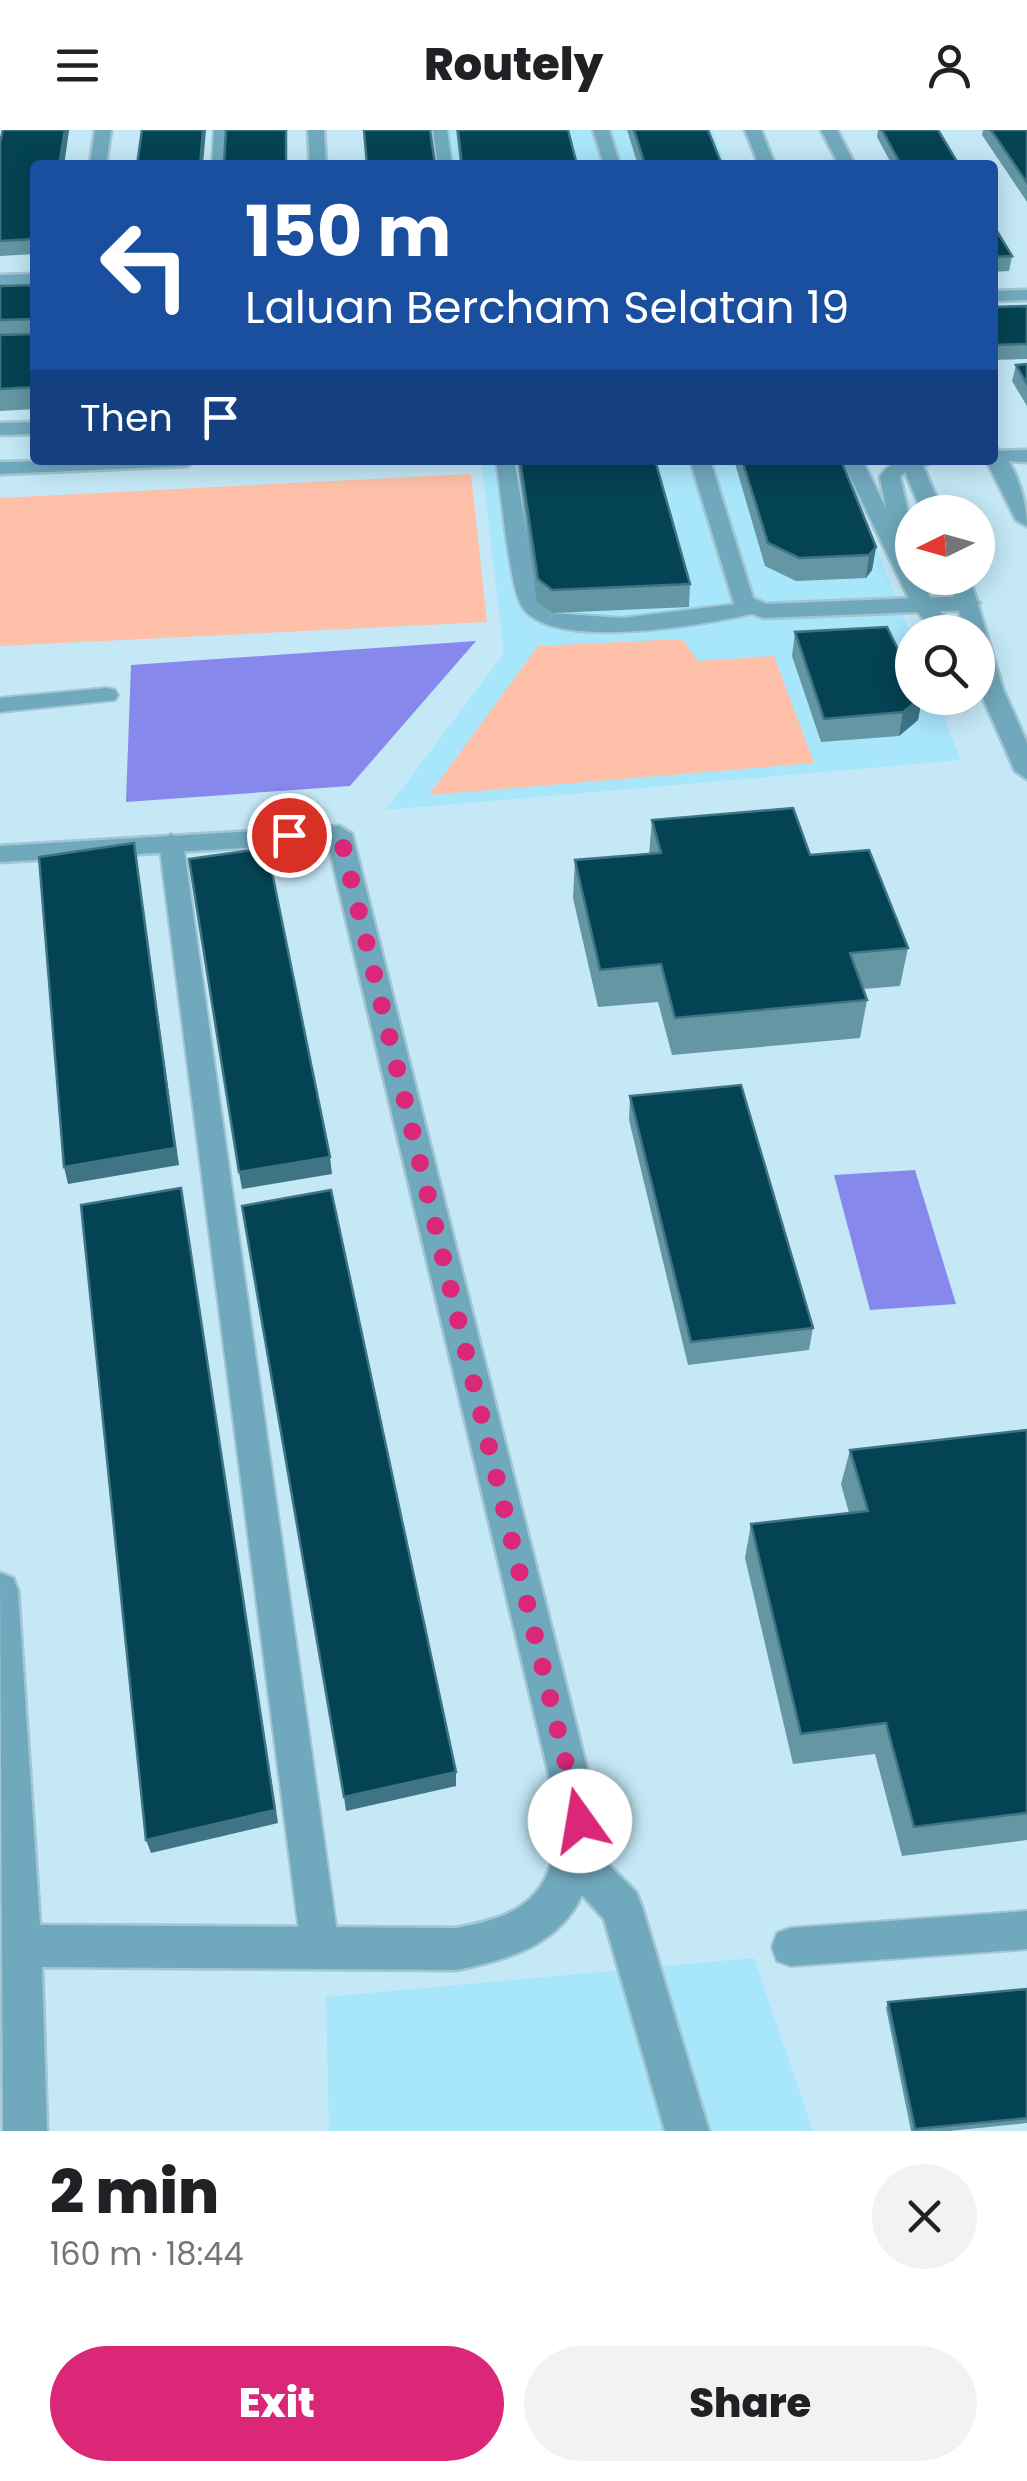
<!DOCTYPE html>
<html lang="en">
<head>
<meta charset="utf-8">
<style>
  body { margin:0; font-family:Poppins,sans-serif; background:#f2f2f2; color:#202124; height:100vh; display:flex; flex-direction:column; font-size:38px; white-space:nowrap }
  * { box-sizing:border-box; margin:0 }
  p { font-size:32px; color:#757577 }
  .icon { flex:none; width:55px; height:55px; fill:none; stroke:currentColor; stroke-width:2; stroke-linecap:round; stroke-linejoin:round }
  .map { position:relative; height:2001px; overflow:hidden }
  .sheet { display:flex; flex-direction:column; background:#fff; flex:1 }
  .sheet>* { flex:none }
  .hud { position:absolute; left:30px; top:30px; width:968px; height:305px; border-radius:10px; box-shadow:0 5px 25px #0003; background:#1a4fa0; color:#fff; overflow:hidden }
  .needle { width:65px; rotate:265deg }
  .controls { position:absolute; left:895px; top:365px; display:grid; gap:20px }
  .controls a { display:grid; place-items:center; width:100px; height:100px; border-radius:50%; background:#fff; box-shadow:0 5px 25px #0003; font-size:50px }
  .pin { position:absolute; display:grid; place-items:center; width:85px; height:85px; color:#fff; margin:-42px; border:5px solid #fff; border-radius:50%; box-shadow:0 2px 10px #0007 }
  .me { position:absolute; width:110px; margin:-55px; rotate:347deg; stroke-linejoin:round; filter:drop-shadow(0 0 8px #0008) }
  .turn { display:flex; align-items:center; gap:35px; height:210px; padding:0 50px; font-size:45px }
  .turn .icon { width:130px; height:130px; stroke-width:2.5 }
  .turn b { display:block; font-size:70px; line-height:85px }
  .then { display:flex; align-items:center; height:95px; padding:0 50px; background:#0003; gap:20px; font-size:38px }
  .round { display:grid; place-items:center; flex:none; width:105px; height:105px; border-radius:52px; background:#f2f2f2 }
  .overview { display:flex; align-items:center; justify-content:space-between; height:170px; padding:0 50px }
  h1 { font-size:60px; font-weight:800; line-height:75px }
  .action { display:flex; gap:20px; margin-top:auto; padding:20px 50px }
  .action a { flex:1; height:115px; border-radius:60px; background:#db2777; color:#fff; font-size:40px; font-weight:800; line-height:115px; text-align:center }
  .action a+a { background:#f2f2f2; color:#202124 }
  header { display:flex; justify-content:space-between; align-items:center; height:130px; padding:0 50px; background:#fff; font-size:45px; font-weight:800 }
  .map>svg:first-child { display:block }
  .built { fill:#a7e6fb }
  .green { fill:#fec0a9 }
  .water { fill:#8788ec }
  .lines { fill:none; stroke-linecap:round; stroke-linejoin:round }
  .service-casing { stroke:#a1c5d2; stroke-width:4 }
  .minor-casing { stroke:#a1c5d2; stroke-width:5 }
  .tertiary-casing { stroke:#a1c5d2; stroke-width:5 }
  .service { fill:#70a9bd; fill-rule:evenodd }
  .minor { fill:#70a9bd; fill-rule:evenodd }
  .tertiary { fill:#70a9bd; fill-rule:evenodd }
  .wall { fill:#6496a4 }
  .shaded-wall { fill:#3e7484 }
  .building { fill:#044353; stroke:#3e7484; stroke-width:2.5 }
  .route { stroke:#db2777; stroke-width:18; stroke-dasharray:0 32.4 }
</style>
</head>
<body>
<header><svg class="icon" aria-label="menu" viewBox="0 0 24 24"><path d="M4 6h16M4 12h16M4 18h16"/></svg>Routely<svg class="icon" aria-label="person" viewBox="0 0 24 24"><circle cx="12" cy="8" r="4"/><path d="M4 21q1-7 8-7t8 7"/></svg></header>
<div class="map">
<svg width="1027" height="2001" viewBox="0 0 1027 2001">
  <rect width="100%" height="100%" fill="#c4e8f6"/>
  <path class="built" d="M441,0H712L726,35H445Z
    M481,330H842L912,508V568H936L961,630L386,680L504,523Z
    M754,1828L813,2001H329L326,1867Z"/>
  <path class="green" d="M471,344L487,492L0,516V368Z
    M682,509L698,531L774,526L814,633L429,665L538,516Z"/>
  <path class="water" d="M476,511L350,656L126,672L131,535Z
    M915,1040L956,1174L870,1180L834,1045Z"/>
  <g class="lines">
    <g class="service-casing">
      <path id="service" d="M214,0H228L226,35H212Z
        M433,0H447L452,35H438Z
        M496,330H514L539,471L551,483L622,488L752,472L762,478L759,482C713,494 547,524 521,475C509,452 501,361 496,330Z
        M107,558L115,560L118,565L115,570L0,582V568Z
        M171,704L183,712L339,1817L334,1831L320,1836L306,1831L301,1817L159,712Z
        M1027,1781V1819L791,1836L777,1831L772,1817L777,1803L791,1798Z"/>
    </g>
    <g class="minor-casing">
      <path id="minor" d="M95,0H111L106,35H90Z
        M308,0H324L326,35H310Z
        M593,0H609L620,35H604Z
        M821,0H837L855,35H839Z
        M35,144V154L0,155V145Z
        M1027,160V170L992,171V161Z
        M35,292V304L0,305V293Z
        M992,316C1015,325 1027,374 1027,396L1016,390L986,330H992Z
        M197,330L187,336L0,344V332Z
        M690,330H710L753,468L766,474L969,466L980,473L969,480L763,488L735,477Z
        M339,696L352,704L600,1691L596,1722L636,1762L642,1777L709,2001H665L604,1789L582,1765C558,1816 507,1830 456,1840L42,1837L47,2001H3L0,1443L13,1448L18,1460L40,1795L456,1798C528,1785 551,1765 560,1691L328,713L0,732V716Z"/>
    </g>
    <g class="tertiary-casing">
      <path id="tertiary" d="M745,0H761L775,35H759Z
        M1027,320V332L984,330H992V321Z
        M842,330H862L886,378L880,347C894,325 914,330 938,330L923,336L943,382H922L905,342L900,347L912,400L900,406L912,431V448H921L933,473L957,502H934L912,475Z
        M948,448H970L1003,559L1027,613V649L1015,641L979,559L978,502H966Z"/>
    </g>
    <use href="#service" class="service"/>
    <use href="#minor" class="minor"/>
    <use href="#tertiary" class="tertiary"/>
  </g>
  <path class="wall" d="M69,0L64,35H35V124L0,126V13Z
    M456,0H568L577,35H460Z
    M627,0H708L722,35H638Z
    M878,0H938L959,35H892L877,7Z
    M983,0H1027V72L982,5Z
    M992,93L1012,126L1009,141L992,142Z
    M35,155V279L0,281V156Z
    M1027,176V229L992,230V177Z
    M1027,234V276L1012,251L1016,235Z
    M517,330H655L690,454L689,477L552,483L537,472Z
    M734,330H841L876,417L872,440L866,448L796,451L765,436Z
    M795,502L922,568L918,590L899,606L821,612L792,526Z
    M652,690L810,725L908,818L900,856L863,859L867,870L860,908L672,925L658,872L598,877L573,768L575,730L649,724Z
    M630,966L813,1198L809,1220L688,1235L629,990Z
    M1027,1300V1710L902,1726L875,1624L793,1634L745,1428L751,1394L849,1383L841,1354L850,1320Z
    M1027,1859V1993L949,2001H911L886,1878L888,1872Z"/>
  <path class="shaded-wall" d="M65,0H69L64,35H59Z
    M203,0H206L203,35H200Z
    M876,417L872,440L866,448L869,425Z
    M922,568L918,590L899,606L903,582Z
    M134,713L179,1035L68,1054L64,1037Z
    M330,1027L332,1044L242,1059L239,1042Z
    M181,1058L278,1693L151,1723L146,1710Z
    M456,1642V1656L346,1681L344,1667Z"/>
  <path class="building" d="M3,0H65L59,35H35V109L0,111V13Z
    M142,0H203L200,35H137Z
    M226,0H286V35H224Z
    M364,0H430L435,35H367Z
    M458,0H568L577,35H462Z
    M634,0H708L722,35H645Z
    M882,0H938L959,35H901Z
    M991,0H1027V53Z
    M992,93L1012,126L992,127Z
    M35,155V189L0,190V156Z
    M1027,176V214L992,215V177Z
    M35,204V257L0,259V205Z
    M1027,234V254L1016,235Z
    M520,330H655L690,454L552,460L538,449Z
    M742,330H841L876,417L869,425L799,428L768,413Z
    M887,497L912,548V568H921L903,582L824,589L795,502Z
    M793,678L810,725L869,720L908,818L850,823L867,870L675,888L661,834L600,840L575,730L661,723L652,690Z
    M134,713L175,1018L64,1037L39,727Z
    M267,718L330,1027L239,1042L189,729Z
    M741,955L813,1198L691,1212L630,966Z
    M181,1058L275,1680L146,1710L81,1075Z
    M331,1060L456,1642L344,1667L242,1076Z
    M1027,1300V1683L914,1697L886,1593L801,1604L751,1394L868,1381L850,1320Z
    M1027,1859V1988L915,1999L888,1872Z"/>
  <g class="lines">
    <path class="route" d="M289,705L339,704L342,712L580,1691"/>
  </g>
</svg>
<div class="controls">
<a><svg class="needle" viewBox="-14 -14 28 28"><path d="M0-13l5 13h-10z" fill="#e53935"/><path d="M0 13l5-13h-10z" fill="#757577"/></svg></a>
<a><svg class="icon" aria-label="search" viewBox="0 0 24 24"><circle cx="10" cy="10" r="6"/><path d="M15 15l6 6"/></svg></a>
</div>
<div class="pin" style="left:289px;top:705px;background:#d93025"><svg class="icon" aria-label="arrive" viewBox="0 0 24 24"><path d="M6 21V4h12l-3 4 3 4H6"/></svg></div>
<svg class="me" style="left:580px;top:1691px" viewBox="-20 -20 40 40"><circle r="19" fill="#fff"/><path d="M0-13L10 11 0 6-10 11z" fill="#db2777"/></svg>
<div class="hud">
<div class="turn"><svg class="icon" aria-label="left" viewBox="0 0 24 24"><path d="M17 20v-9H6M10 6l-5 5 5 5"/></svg><div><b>150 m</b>Laluan Bercham Selatan 19</div></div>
<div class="then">Then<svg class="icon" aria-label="arrive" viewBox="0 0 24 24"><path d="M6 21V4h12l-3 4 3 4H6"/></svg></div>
</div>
</div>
<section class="sheet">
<div class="overview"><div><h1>2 min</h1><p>160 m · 18:44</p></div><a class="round"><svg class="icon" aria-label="close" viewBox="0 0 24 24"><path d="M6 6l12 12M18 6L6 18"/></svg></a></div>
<div class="action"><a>Exit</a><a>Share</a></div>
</section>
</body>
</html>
